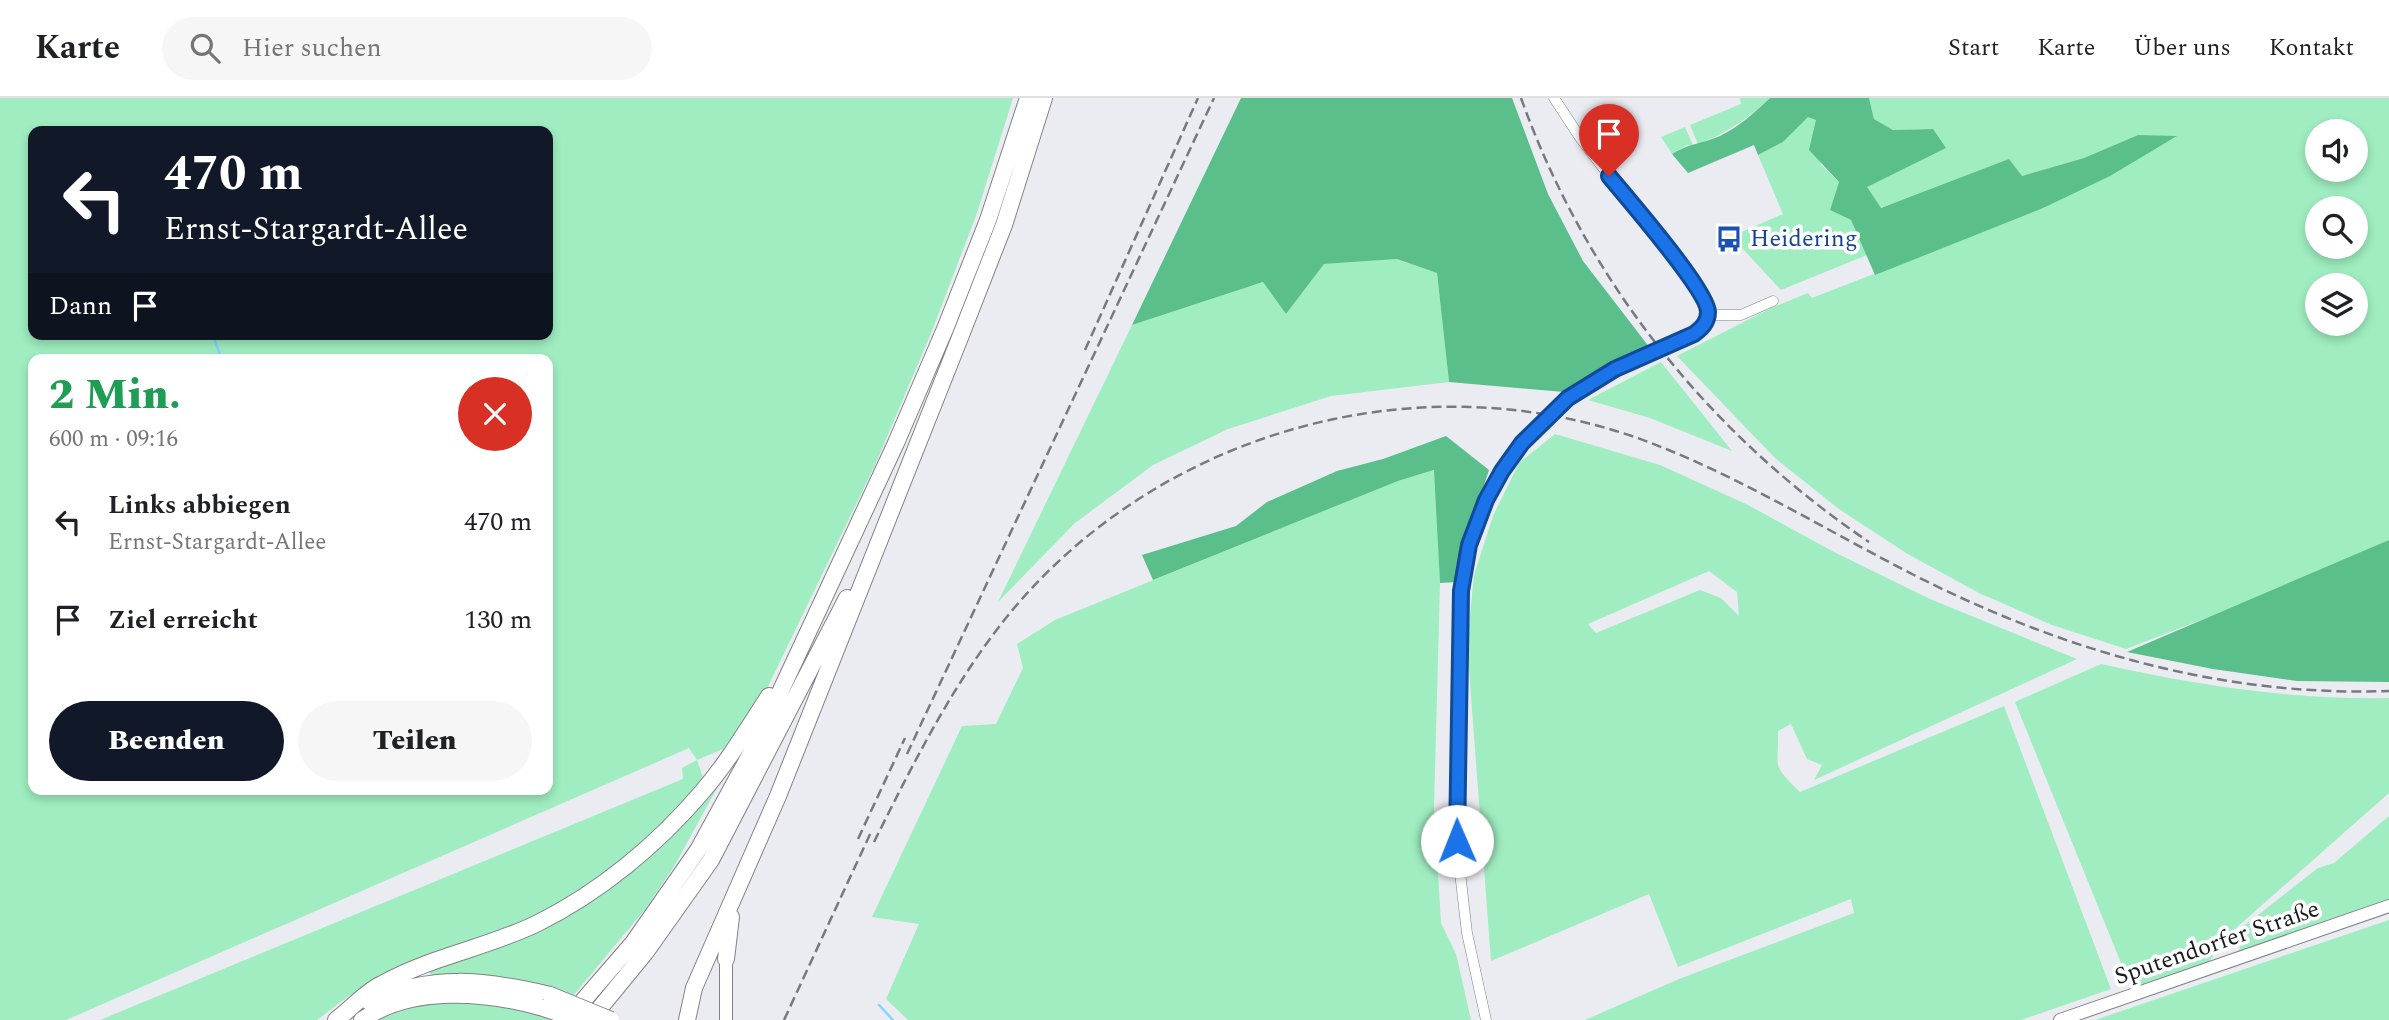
<!DOCTYPE html>
<html lang="de">
<head>
<meta charset="utf-8">
<style>
  body { margin:0; font-family:Spectral,serif; background:#f6f6f6; color:#202124; height:100vh; display:flex; flex-direction:column; font-size:26px; white-space:nowrap }
  * { box-sizing:border-box; margin:0 }
  p { font-size:23px; color:#757577 }
  .icon { flex:none; width:38px; height:38px; fill:none; stroke:currentColor; stroke-width:2; stroke-linecap:round; stroke-linejoin:round }
  .map { position:relative; flex:1; overflow:hidden }
  .details { position:absolute; left:28px; top:256px; width:525px; height:441px; display:flex; flex-direction:column; background:#fff; border-radius:14px; box-shadow:0 4px 10px #0003 }
  .details>* { flex:none }
  .top-card { position:absolute; left:28px; top:28px; width:525px; height:214px; border-radius:14px; box-shadow:0 4px 10px #0003; background:#111827; color:#fff; overflow:hidden }
  .fabs { position:absolute; left:2305px; top:21px; display:grid; gap:14px }
  .fabs a { display:grid; place-items:center; width:63px; height:63px; border-radius:50%; background:#fff; box-shadow:0 4px 10px #0003; font-size:35px }
  .pin { position:absolute; display:grid; place-items:center; width:60px; height:60px; color:#fff; margin:-72px -30px; border-radius:50% 50% 50% 0; rotate:-45deg; box-shadow:0 0 7px #0007 }
  .pin .icon { rotate:45deg }
  .me { position:absolute; width:77px; margin:-38px; rotate:359deg; stroke-linejoin:round; filter:drop-shadow(0 0 5px #0008) }
  .turn { display:flex; align-items:center; gap:24px; height:147px; padding:0 21px; font-size:32px }
  .turn .icon { width:91px; height:91px; stroke-width:2.5 }
  .turn b { display:block; font-size:49px; line-height:60px }
  .then { display:flex; align-items:center; height:66px; padding:0 21px; background:#0003; gap:14px; font-size:26px }
  .round { display:grid; place-items:center; flex:none; width:74px; height:74px; border-radius:37px; background:#f6f6f6 }
  .overview { display:flex; align-items:center; justify-content:space-between; height:119px; padding:0 21px }
  h1 { font-size:42px; font-weight:800; line-height:52px; color:#1e9e55 }
  .primary-button { display:flex; gap:14px; margin-top:auto; padding:14px 21px }
  .primary-button a { flex:1; height:80px; border-radius:42px; background:#111827; color:#fff; font-size:28px; font-weight:800; line-height:80px; text-align:center }
  .primary-button a+a { background:#f6f6f6; color:#202124 }
  ul { padding:0; list-style:none }
  li { display:flex; align-items:center; gap:21px; height:98px; padding:0 21px }
  li div { flex:1 }
  li b { display:block; font-size:26px }
  li em { font-style:normal }
  header { display:flex; align-items:center; gap:42px; box-sizing:border-box; height:98px; padding:0 35px; background:#fff; border-bottom:2px solid #e0e0e0 }
  header strong { font-size:33px }
  nav { display:flex; gap:38px; margin-inline-start:auto; font-size:24px }
  .search { width:490px; height:63px; background:#f6f6f6; display:flex; align-items:center; gap:18px; box-sizing:border-box; padding:0 24px; border-radius:38px; color:#757577; font-size:26px }
  .map>svg:first-child { display:block }
  .green { fill:#9fedc0; fill-rule:evenodd }
  .forest { fill:#5abf8a }
  .lines { fill:none; stroke-linecap:round; stroke-linejoin:round }
  .stream { stroke:#84d5ff; stroke-width:2.5 }
  .minor-casing { stroke:#818288; stroke-width:11 }
  .secondary-casing { stroke:#818288; stroke-width:14 }
  .trunk-casing { stroke:#818288; stroke-width:18 }
  .minor { stroke:#fff; stroke-width:10 }
  .secondary { stroke:#fff; stroke-width:12 }
  .trunk { stroke:#fff; stroke-width:16 }
  .rail { stroke:#78797d; stroke-width:2.5; stroke-dasharray:10 5; stroke-linecap:butt }
  .minor-bridge-casing { stroke:#818288; stroke-width:11; stroke-linecap:butt }
  .trunk-bridge-casing { stroke:#818288; stroke-width:18; stroke-linecap:butt }
  .minor-bridge { stroke:#fff; stroke-width:10 }
  .trunk-bridge { stroke:#fff; stroke-width:16 }
  .route-casing { stroke:#114b97; stroke-width:18 }
  .route { stroke:#1a73e8; stroke-width:12 }
  .labels { text-anchor:middle; dominant-baseline:central; stroke-width:7; stroke-linejoin:round; paint-order:stroke }
  .transit-label { font-size:24px; fill:#164399; stroke:#fff; text-anchor:start }
  .street-label { font-size:24px; fill:#191a1c; stroke:#fff }
</style>
</head>
<body>
<header>
<strong>Karte</strong>
<div class="search"><svg class="icon" aria-label="search" viewBox="0 0 24 24"><circle cx="10" cy="10" r="6"/><path d="M15 15l6 6"/></svg>Hier suchen</div>
<nav><a>Start</a><a>Karte</a><a>Über uns</a><a>Kontakt</a></nav>
</header>
<div class="map">
<svg width="2389" height="922" viewBox="0 0 2389 922">
  <rect width="100%" height="100%" fill="#eaecf2"/>
  <path class="green" d="M0,0H1013L977,115L932,233L875,367L761,603L723,651L697,662L704,682L671,721L615,770L561,806L495,838L394,877L350,897L317,922H100L683,681L682,670L697,662L689,650L66,922H0ZM33,33H548V236H33ZM33,261H548V691H33Z
    M1740,0H1770C1748,20 1726,36 1698,46L1690,27L1741,6Z
    M1869,0H2389V442L2263,498L2126,551L2052,527L1979,495L1906,455L1839,411L1775,360L1677,258L1771,210L1808,195L1812,200L2041,111L2176,39L2138,37L2084,60L2022,78L1932,92L1880,110L1866,89L1933,31L1893,32L1874,21ZM2317,33H2356V72H2317ZM2317,110H2356V149H2317ZM2317,187H2356V226H2317Z
    M1808,18L1816,22L1821,67L1839,84L1830,112L1851,122L1867,157L1781,192L1742,150L1737,136L1783,116L1758,57L1783,44Z
    M1685,29L1693,47H1687L1672,56L1661,39Z
    M1397,161L1437,175L1449,284L1331,298L1228,331L1153,367L1075,425L998,504L1132,227L1263,184L1286,216L1324,166Z
    M1661,264L1732,353L1650,320L1588,302Z
    M1555,336L1660,367L1748,407L1834,454L1930,501L2077,561L1814,682L1822,667L1807,661L1791,626L1778,633C1779,671 1770,665 1800,694L2004,608L2111,891L2021,922H1585L1679,881L1854,815L1851,801L1678,869L1649,796L1491,863L1469,572V526L1474,477L1493,418L1519,365ZM1709,473L1737,494L1739,518L1721,500L1700,492L1596,535L1588,526Z
    M1435,372L1440,485L1434,710L1441,825L1456,856L1471,922H908L886,901L919,826L872,819L962,628L996,626L1023,570L1017,546L1055,522L1398,383Z
    M2101,566C2196,587 2291,602 2389,600V695L2219,845L2208,867L2132,892L2015,604Z
    M730,666L676,765L647,809L553,922H376L432,903L430,873L501,846L564,815Z
    M2389,718V805L2238,857L2244,828L2318,770L2334,765Z
    M2389,822V922H2095Z"/>
  <path class="forest" d="M1241,0H1512L1548,96L1583,163L1650,250L1584,281L1564,294L1449,284L1437,175L1397,161L1324,166L1286,216L1263,184L1132,227Z
    M1770,0H1869L1874,21L1893,32L1933,31L1946,50L1867,89L1881,110L2009,61L2022,78L2084,60L2138,37L2177,38L2110,78L2041,111L1875,177L1851,122L1830,112L1839,84L1809,52L1816,22L1808,19L1783,44L1758,57L1754,47L1688,75L1672,56C1689,45 1702,46 1720,38C1739,29 1755,14 1770,0Z
    M1446,338L1489,372L1462,455L1458,484L1440,485L1434,372L1398,383L1153,482L1142,457L1236,428L1267,404L1337,373L1383,361Z
    M2389,442V584L2297,583L2213,571L2127,554Z"/>
  <g class="lines">
    <path class="stream" d="M212,236L222,261
      M879,907L893,922"/>
    <g class="minor-casing">
      <path id="minor" d="M1554,0L1581,41L1704,201L1708,213L1705,225L1685,241
        M1708,217H1741L1773,203
        M1579,293L1636,261
        M1486,922L1467,835L1458,757L1460,510C1464,449 1484,393 1522,345"/>
    </g>
    <g class="secondary-casing">
      <path id="secondary" d="M726,922V861
        M2060,922L2389,808"/>
    </g>
    <g class="trunk-casing">
      <path id="trunk" d="M726,861L731,819
        M368,903C432,876 483,881 550,897
        M569,919L633,845L698,752L756,646L896,345L945,231L988,122L1028,0
        M336,922C351,911 365,894 382,886C430,859 486,850 536,826C599,795 657,747 702,694C728,664 748,630 769,598
        M362,922C412,887 485,894 540,909
        M590,922L645,855L711,762L847,500
        M687,922L694,890L778,698L961,237L1004,127L1044,0"/>
    </g>
    <use href="#minor" class="minor"/>
    <use href="#secondary" class="secondary"/>
    <use href="#trunk" class="trunk"/>
    <path class="rail" d="M1521,0C1586,182 1709,336 1869,444
      M1085,252L1198,0
      M907,656L1214,0
      M858,741L905,640
      M874,744C915,662 956,579 1015,509C1169,328 1429,260 1651,345C1742,380 1826,432 1912,476C2061,552 2221,599 2389,593
      M784,922L872,732"/>
    <g class="minor-bridge-casing">
      <path id="minor-bridge" d="M1636,261L1685,241
        M1522,345L1548,318L1579,293"/>
    </g>
    <g class="trunk-bridge-casing">
      <path id="trunk-bridge" d="M550,897L611,922
        M540,909L580,922"/>
    </g>
    <use href="#minor-bridge" class="minor-bridge"/>
    <use href="#trunk-bridge" class="trunk-bridge"/>
  </g>
  <g class="lines">
    <g class="route-casing">
      <path id="route" d="M1457,743L1461,493L1469,447L1486,402L1502,373L1522,345L1568,300L1615,271L1694,236C1702,230 1708,224 1708,214C1708,193 1627,100 1609,78"/>
    </g>
    <use href="#route" class="route"/>
  </g>
  <defs>
    <g id="bus-bare" transform="scale(2.1)"><path d="M-5-6H5V4H4V6H2V4H-2V6H-4V4H-5ZM-3.5-4V0h7V-4ZM-3.5 1.2v1.5H-2V1.2ZM2 1.2v1.5H3.5V1.2Z" fill="#1a4fb4" stroke="#fff" stroke-width="2.5" paint-order="stroke"/></g>
  </defs>
  <g fill-rule="evenodd">
    <use href="#bus-bare" x="1729" y="141"/>
  </g>
  <g class="labels">
    <g class="transit-label">
      <text x="1750" y="141">Heidering</text>
    </g>
    <g class="street-label">
      <text transform="translate(2217 845) rotate(-19)">Sputendorfer Straße</text>
    </g>
  </g>
</svg>
<div class="fabs">
<a><svg class="icon" aria-label="sound" viewBox="0 0 24 24"><path d="M4 9h4l5-4v14l-5-4H4zM17 9q2 3 0 6"/></svg></a>
<a><svg class="icon" aria-label="search" viewBox="0 0 24 24"><circle cx="10" cy="10" r="6"/><path d="M15 15l6 6"/></svg></a>
<a><svg class="icon" aria-label="layers" viewBox="0 0 24 24"><path d="M12 4l9 5-9 5-9-5zM3 14l9 5 9-5"/></svg></a>
</div>
<div class="pin" style="left:1609px;top:78px;background:#d93025"><svg class="icon" aria-label="arrive" viewBox="0 0 24 24"><path d="M6 21V4h12l-3 4 3 4H6"/></svg></div>
<svg class="me" style="left:1457px;top:743px" viewBox="-20 -20 40 40"><circle r="19" fill="#fff"/><path d="M0-13L10 11 0 6-10 11z" fill="#1a73e8"/></svg>
<div class="top-card">
<div class="turn"><svg class="icon" aria-label="left" viewBox="0 0 24 24"><path d="M17 20v-9H6M10 6l-5 5 5 5"/></svg><div><b>470 m</b>Ernst-Stargardt-Allee</div></div>
<div class="then">Dann<svg class="icon" aria-label="arrive" viewBox="0 0 24 24"><path d="M6 21V4h12l-3 4 3 4H6"/></svg></div>
</div>
<section class="details">
<div class="overview"><div><h1>2 Min.</h1><p>600 m · 09:16</p></div><a class="round" style="background:#d93025;color:#fff"><svg class="icon" aria-label="close" viewBox="0 0 24 24"><path d="M6 6l12 12M18 6L6 18"/></svg></a></div>
<ul>
<li><svg class="icon" aria-label="left" viewBox="0 0 24 24"><path d="M17 20v-9H6M10 6l-5 5 5 5"/></svg><div><b>Links abbiegen</b><p>Ernst-Stargardt-Allee</p></div><em>470 m</em></li>
<li><svg class="icon" aria-label="arrive" viewBox="0 0 24 24"><path d="M6 21V4h12l-3 4 3 4H6"/></svg><div><b>Ziel erreicht</b></div><em>130 m</em></li>
</ul>
<div class="primary-button"><a>Beenden</a><a>Teilen</a></div>
</section>
</div>
</body>
</html>
